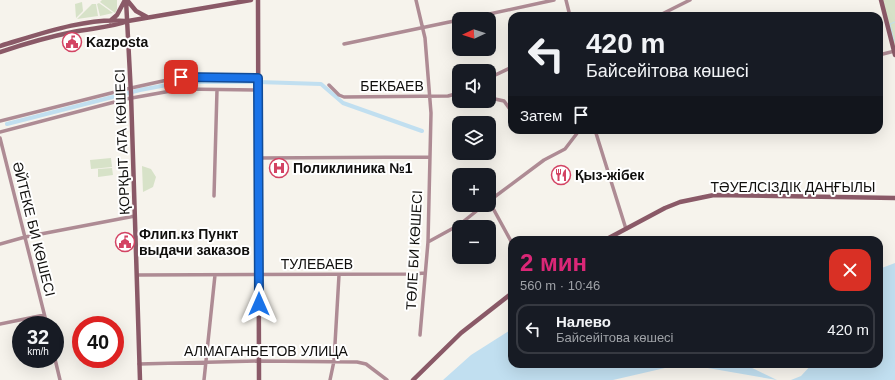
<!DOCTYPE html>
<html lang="ru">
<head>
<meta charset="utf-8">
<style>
  body { margin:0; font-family:Helvetica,sans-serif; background:#242831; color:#f1f3f6; height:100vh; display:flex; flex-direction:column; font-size:15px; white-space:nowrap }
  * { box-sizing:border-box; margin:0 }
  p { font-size:13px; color:#9ea1a6 }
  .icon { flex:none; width:22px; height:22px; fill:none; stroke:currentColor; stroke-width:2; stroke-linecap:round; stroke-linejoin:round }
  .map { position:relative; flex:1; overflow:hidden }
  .details { position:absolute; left:508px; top:236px; width:375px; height:132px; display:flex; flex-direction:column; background:#171b24; border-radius:12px; box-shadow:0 4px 16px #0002 }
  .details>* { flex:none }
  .top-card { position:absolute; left:508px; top:12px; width:375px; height:122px; border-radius:12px; box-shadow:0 4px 16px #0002; background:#171b24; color:#f1f3f6; overflow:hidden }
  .needle { width:26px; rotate:266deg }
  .controls { position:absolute; left:452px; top:12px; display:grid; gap:8px }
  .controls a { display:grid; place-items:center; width:44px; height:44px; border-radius:8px; background:#171b24; box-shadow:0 4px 16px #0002; font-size:20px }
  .speed { position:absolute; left:12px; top:316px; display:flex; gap:8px; font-size:20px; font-weight:700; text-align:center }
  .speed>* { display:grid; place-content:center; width:52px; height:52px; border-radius:50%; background:#171b24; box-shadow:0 4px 16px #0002; line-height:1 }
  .speed small { font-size:10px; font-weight:400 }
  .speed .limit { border:6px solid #d22; background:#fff; color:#111 }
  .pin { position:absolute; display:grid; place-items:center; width:34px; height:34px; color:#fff; margin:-17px; border-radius:8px; box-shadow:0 2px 6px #0006 }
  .me { position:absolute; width:44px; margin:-22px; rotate:0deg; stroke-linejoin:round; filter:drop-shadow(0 0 3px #0008) }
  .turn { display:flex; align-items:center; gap:14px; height:84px; padding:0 12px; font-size:18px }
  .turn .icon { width:52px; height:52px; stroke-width:2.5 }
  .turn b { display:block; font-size:28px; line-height:34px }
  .then { display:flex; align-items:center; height:38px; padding:0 12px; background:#0003; gap:8px; font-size:15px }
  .round { display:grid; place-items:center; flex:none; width:42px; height:42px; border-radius:12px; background:#242831 }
  .overview { display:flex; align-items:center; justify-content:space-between; height:68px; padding:0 12px }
  h1 { font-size:24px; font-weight:600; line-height:30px; color:#db2777 }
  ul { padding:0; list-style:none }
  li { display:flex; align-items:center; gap:12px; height:50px; margin:0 8px 6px; padding:0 4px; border:2px solid #363941; border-radius:12px }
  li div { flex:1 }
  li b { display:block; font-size:15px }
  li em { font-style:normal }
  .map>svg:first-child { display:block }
  .green { fill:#d7e2c8 }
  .water { fill:#c1dff0 }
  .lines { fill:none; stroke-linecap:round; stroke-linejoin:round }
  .stream { stroke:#c1dff0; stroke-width:1 }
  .canal { stroke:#c1dff0; stroke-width:4 }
  .street { stroke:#ae8b94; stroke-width:3.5 }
  .secondary { stroke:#8a5967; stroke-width:4.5 }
  .route-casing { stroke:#114b97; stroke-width:10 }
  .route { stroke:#1a73e8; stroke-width:7 }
  .labels { text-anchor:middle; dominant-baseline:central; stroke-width:4; stroke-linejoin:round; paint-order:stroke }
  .poi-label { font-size:14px; font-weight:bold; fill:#100f0d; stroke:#fff; text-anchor:start }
  .street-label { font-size:14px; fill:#100f0d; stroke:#fff }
</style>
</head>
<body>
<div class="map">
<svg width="895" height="380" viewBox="0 0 895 380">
  <rect width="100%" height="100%" fill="#f6f3ec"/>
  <path class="green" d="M102,0H117V9L115,13L100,2Z
    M881,0H895V51Z
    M82,2L83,11L76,18L75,4Z
    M99,3L113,13L100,16L97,4Z
    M92,4H96L98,16L77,19Z
    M111,158L112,167L91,169L90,160Z
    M142,166L151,169L156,177L153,187L143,192Z
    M112,168L113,175L98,177V169Z"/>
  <path class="water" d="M895,263V380H791L801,376L812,364H879V269Z
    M512,329V364H744L777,380L702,367L665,368L613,380H443L471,355Z"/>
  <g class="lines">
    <path class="stream" d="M894,41L890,24L895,22"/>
    <path class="canal" d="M7,124L140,90L183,82H258L321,84L343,103L422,131"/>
    <path class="street" d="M416,0L425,38L431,113L428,242L420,335
      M566,0L570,16
      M658,16L690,0
      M466,19L554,0
      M344,44L459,20
      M879,55L895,51
      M489,78L512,67
      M329,85L339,95L344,97L448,96L459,93
      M495,99L504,101L512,112
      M0,121L131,88L181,77L258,78
      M570,130L578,132
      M595,130L626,229
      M0,132L126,99L182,89L258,90
      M0,138L47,325
      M258,158L429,157
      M214,196L217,90
      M489,201L544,160L565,149L578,132
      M489,201L512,243
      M428,242L459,225L484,205
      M0,244L25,237L135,216
      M137,275L415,274L424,273
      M0,324L44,315
      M55,359L60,380
      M139,364L259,361L357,362L366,364L387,380
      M204,380L215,275
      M330,380L334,361L339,275"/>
    <path class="secondary" d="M126,0L131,94L140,380
      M127,0L136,11L147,17
      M258,0L259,380
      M881,0L895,55
      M110,21L117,15L125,0
      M0,46C37,35 86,17 125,21
      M0,52C24,44 48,37 73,32C91,28 110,28 128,21L251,0
      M605,240L665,208L680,202L714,195L895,198
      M413,380L461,333L512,293"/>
  </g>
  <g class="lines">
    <g class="route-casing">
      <path id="route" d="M181,77L258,78L259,304"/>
    </g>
    <use href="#route" class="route"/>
  </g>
  <defs>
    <g id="civic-ring" transform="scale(1)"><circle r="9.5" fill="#fff" stroke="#d34363" stroke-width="1.5"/><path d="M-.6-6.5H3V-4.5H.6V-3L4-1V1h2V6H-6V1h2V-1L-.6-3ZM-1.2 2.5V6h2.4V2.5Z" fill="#d34363"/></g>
    <g id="hospital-ring" transform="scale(1)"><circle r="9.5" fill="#fff" stroke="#d34363" stroke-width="1.5"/><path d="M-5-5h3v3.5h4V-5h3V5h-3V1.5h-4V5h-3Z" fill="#d34363"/></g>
    <g id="restaurant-ring" transform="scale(1)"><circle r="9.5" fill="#fff" stroke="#d34363" stroke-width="1.5"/><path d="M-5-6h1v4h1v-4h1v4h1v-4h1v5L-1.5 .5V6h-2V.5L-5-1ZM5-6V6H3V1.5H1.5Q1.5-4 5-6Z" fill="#d34363"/></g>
  </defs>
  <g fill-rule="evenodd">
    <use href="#civic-ring" x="72" y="42"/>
    <use href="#hospital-ring" x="279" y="168"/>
    <use href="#restaurant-ring" x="561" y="175"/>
    <use href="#civic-ring" x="125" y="242"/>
  </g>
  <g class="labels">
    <g class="poi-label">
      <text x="86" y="42">Kazposta</text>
      <text x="293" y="168">Поликлиника №1</text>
      <text x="575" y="175">Қыз-жібек</text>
      <text x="139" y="234">Флип.кз Пункт<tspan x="139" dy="16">выдачи заказов</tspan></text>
    </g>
    <g class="street-label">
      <text x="392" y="86">БЕКБАЕВ</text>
      <text transform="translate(122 142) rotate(-92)">ҚОРҚЫТ АТА КӨШЕСІ</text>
      <text x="793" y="187">ТӘУЕЛСІЗДІК ДАҢҒЫЛЫ</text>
      <text transform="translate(34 229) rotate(76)">ӘЙТЕКЕ БИ КӨШЕСІ</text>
      <text transform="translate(414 250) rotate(-87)">ТӨЛЕ БИ КӨШЕСІ</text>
      <text x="317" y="264">ТУЛЕБАЕВ</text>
      <text x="266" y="351">АЛМАГАНБЕТОВ УЛИЦА</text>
    </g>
  </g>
</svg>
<div class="controls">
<a><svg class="needle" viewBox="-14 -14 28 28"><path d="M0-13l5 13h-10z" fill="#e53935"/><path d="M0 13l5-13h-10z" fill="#9ea1a6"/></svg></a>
<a><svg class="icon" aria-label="sound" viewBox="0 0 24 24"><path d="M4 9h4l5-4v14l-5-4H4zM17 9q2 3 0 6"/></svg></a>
<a><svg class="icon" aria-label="layers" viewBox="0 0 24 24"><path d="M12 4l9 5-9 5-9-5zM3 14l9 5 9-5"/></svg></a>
<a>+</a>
<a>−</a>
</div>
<div class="speed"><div>32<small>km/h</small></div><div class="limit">40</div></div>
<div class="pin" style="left:181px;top:77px;background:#d93025"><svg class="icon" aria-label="arrive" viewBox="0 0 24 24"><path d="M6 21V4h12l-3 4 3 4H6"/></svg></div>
<svg class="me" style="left:259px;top:304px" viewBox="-20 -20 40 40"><path d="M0-17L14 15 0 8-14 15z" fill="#1a73e8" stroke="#fff" stroke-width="4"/></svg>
<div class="top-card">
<div class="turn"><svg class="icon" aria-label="left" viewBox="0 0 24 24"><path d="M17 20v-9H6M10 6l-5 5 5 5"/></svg><div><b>420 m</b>Байсейітова көшесі</div></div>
<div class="then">Затем<svg class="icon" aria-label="arrive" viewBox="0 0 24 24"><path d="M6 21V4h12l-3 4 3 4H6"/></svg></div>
</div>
<section class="details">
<div class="overview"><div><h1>2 мин</h1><p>560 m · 10:46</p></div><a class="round" style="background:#d93025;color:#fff"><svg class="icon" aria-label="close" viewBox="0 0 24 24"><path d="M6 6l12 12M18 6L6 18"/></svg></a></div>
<ul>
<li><svg class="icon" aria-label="left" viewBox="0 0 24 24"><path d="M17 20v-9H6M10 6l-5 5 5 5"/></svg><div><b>Налево</b><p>Байсейітова көшесі</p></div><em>420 m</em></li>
</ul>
</section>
</div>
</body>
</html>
